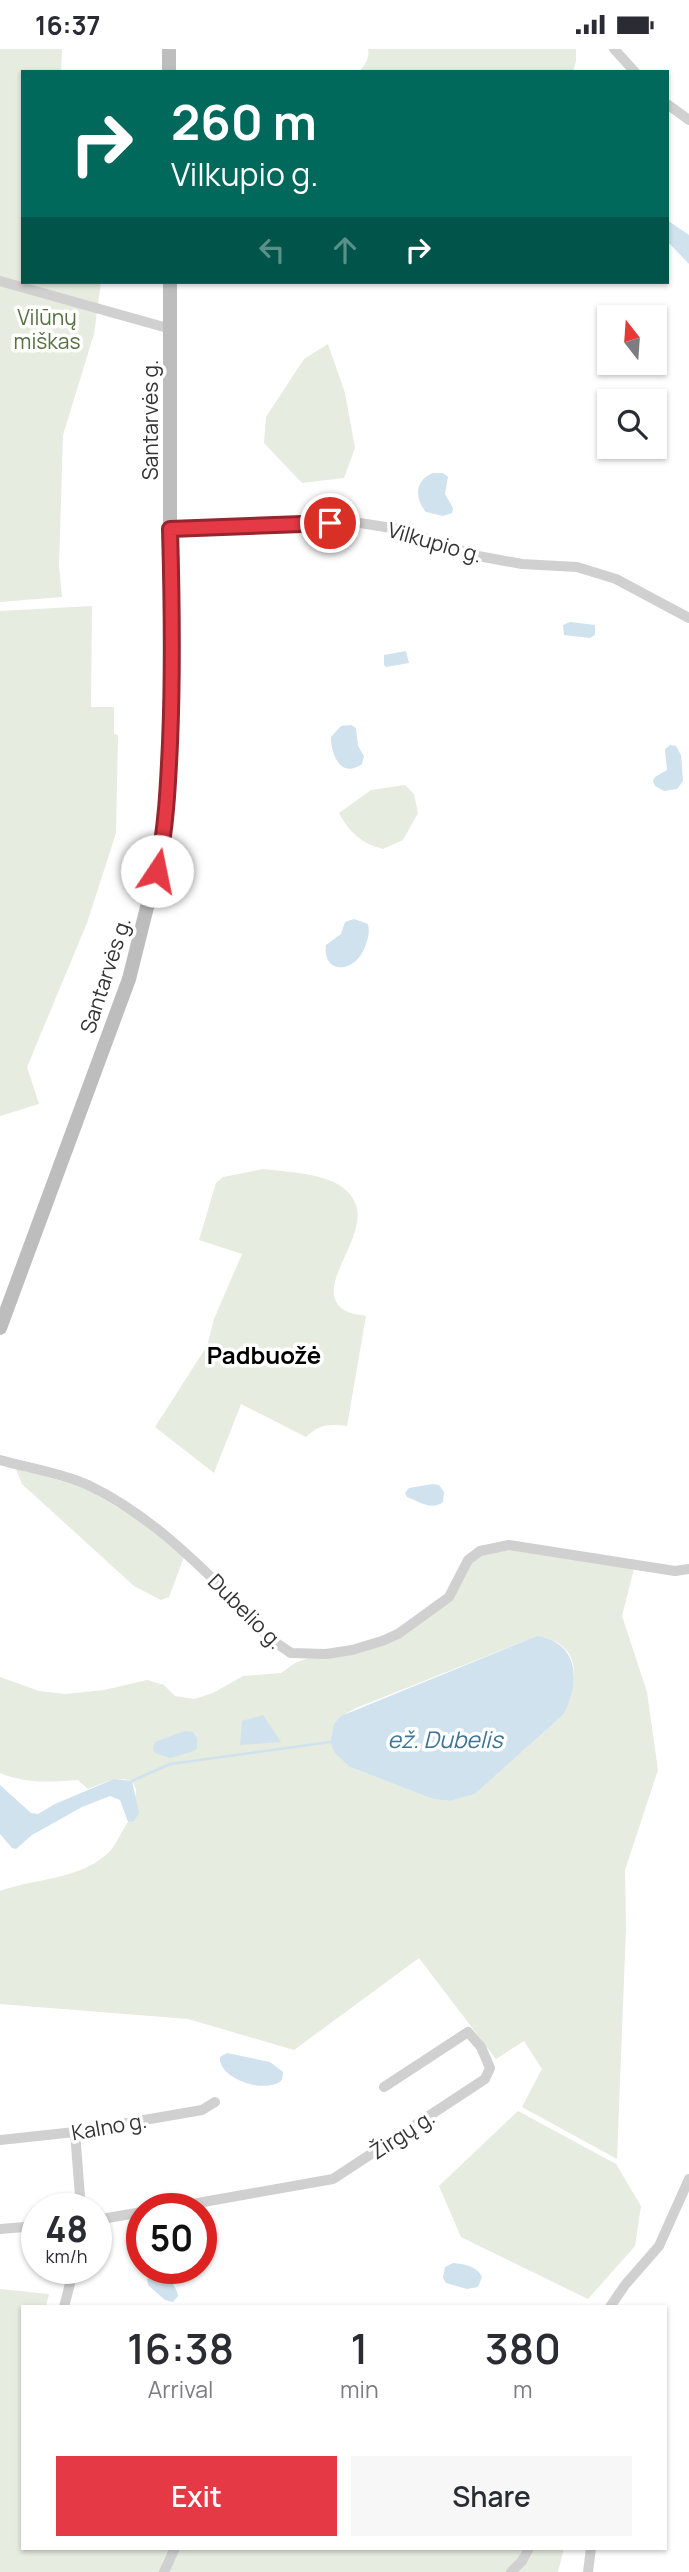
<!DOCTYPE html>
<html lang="en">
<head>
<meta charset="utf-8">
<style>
  body { margin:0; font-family:Manrope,sans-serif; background:#f7f7f7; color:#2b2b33; height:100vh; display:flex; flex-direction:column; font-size:26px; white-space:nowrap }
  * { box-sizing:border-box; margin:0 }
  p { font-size:23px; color:#7c7c81 }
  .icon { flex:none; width:38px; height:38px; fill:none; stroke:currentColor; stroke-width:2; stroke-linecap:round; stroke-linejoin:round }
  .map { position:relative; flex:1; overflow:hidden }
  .details { position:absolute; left:21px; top:2256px; width:646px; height:245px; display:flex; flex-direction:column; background:#fff; border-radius:0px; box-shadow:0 2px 5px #0004 }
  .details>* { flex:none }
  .banner { position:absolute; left:21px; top:21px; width:648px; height:214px; border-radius:0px; box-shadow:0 2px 5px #0004; background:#00695c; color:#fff; overflow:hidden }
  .needle { width:46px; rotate:343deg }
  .controls { position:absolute; left:597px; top:256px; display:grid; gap:14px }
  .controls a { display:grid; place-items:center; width:70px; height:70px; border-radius:0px; background:#fff; box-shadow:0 2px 5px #0004; font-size:35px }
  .speed { position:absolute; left:21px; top:2144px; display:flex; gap:14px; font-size:35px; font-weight:700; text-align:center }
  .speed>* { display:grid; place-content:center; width:91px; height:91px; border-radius:50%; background:#fff; box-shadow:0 2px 5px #0004; line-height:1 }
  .speed small { font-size:18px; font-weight:400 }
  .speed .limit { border:10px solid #d22; background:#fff; color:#111 }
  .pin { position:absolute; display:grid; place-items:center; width:60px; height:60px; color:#fff; margin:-30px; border:4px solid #fff; border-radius:50%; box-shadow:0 2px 7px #0007 }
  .me { position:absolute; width:77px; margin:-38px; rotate:11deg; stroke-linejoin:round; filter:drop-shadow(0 0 5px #0008) }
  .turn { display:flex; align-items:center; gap:24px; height:147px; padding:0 35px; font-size:32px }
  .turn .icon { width:91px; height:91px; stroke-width:2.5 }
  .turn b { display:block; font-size:49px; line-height:60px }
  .lanes { display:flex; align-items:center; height:66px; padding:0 35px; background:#0003; justify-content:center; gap:35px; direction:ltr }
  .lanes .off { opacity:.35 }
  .eta { display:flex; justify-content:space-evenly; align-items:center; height:119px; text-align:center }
  .eta b { font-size:42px; font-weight:600; line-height:49px }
  .button { display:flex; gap:14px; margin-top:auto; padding:14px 35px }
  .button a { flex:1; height:80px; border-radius:0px; background:#e63946; color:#fff; font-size:28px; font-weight:600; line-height:80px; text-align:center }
  .button a+a { background:#f7f7f7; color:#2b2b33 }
  .status { display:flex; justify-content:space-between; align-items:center; height:49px; padding:0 35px; background:#fff; direction:ltr }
  .status svg { height:19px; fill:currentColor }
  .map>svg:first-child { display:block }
  .green { fill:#e6ecdf; fill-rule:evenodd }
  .water { fill:#cfe2ee }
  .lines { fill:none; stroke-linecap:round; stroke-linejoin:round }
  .stream { stroke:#cfe2ee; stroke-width:2.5 }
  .minor { stroke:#d0d0d0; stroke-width:10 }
  .secondary { stroke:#bdbdbd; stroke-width:14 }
  .route-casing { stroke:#96252e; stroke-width:18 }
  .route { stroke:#e63946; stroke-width:12 }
  .labels { text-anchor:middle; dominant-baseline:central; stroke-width:7; stroke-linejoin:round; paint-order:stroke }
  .park-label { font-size:21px; fill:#56703f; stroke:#fff }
  .street-label { font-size:21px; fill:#333; stroke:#fff }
  .water-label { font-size:23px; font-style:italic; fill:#3f7597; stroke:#fff }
  .quarter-label { font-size:24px; font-weight:bold; fill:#000; stroke:#fff }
</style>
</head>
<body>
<div class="status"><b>16:37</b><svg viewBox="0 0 49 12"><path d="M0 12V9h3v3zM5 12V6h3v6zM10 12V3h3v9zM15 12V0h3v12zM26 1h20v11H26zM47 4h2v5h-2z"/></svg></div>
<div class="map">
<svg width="689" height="2523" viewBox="0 0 689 2523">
  <rect width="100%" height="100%" fill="#fff"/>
  <path class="green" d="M0,0H62L61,23H23V233H101L94,285L63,386L59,517L62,548L0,553Z
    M368,0H576V12L573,23H358C365,17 370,9 368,0Z
    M328,295L345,344L355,399L344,429L302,434L264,394L266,368L304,310Z
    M92,557L91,658H114V685L118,686L116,784L87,874L27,1018L39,1055L0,1067V562Z
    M405,736L414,745L418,764L403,791L383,800C362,795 349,783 339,764L371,741Z
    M263,1120C286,1123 324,1124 342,1138C389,1172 312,1230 340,1258C347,1265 357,1265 366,1267L347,1377C328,1375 320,1375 306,1388L241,1355L214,1424L155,1378L207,1297L214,1270L242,1205L199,1191L216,1134L223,1128Z
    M15,1418L87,1440L135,1469L184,1508L169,1548L161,1551L134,1537L22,1435Z
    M517,1500L634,1520L622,1567L647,1643L658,1721L625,1821L626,1879L617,2110L522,2058L542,2020L524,1992L496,2010L419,1909L294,2001L188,1970L0,1955V1842C35,1829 83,1831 111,1801C117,1793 122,1782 128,1773L134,1771L136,1740L132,1732C116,1727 103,1734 88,1740L78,1731C51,1733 26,1735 0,1724V1628L39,1642L65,1645L104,1641L147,1631L164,1636L175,1647L194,1650L213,1644L243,1627L281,1624L295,1614L309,1609L342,1605L440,1560L468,1517L483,1505ZM537,1587C544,1589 552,1591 558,1594C583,1609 574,1644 564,1665L475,1745L450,1752L433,1750L350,1718L330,1693C333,1674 339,1668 356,1659Z
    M518,2062L616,2115L641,2157L635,2197L588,2250L461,2188L439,2137Z
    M0,2240L49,2245L46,2257L23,2258V2499H564L558,2523H0Z"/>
  <path class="water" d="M667,171L689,186V215L667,192Z
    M433,424H443L448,428L445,445L453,459L452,464L443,467L426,463C414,449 415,431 433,424Z
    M570,573L595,576V586L590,589L564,586L563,576Z
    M406,602L409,614L386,618L384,616V606Z
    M351,676L356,679L358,697L364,707L362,715C341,730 331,706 331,688L341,677Z
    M670,696L676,697L681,706L683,732L677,740L664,742L655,737L653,732L655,728L667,721L665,700Z
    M354,870L368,875C370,884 368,889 365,898C354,926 322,925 326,896L341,885L345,873Z
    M433,1435L439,1436L444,1443L443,1453C432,1462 418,1452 407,1448L405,1444L409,1439Z
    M537,1587C580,1594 580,1633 564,1665L475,1745L450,1752L433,1750L350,1718L335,1704L330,1693L334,1675L341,1667Z
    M263,1666L281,1693L240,1696L242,1672Z
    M185,1682L193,1683L197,1689V1699L194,1702L170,1709L155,1704L153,1699L155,1693Z
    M114,1730L132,1732L139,1764L134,1772L128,1773L120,1751L110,1747L82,1758L32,1786L16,1800L12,1799L0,1785V1736L31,1764L38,1765L55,1755Z
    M227,2004L270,2013L283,2023L282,2031C266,2046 218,2030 220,2008Z
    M453,2214C464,2215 477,2217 482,2228L478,2238L467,2240L446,2234L443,2229L445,2218Z
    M157,2225C167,2227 177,2237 178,2247L173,2253L165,2251L148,2236L147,2230Z"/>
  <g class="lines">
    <path class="stream" d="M132,1732L170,1715L330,1693"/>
    <path class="minor" d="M614,0L635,23
      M667,55L689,71
      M0,232L171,280
      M170,480L330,473L360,474L398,480L478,507L522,515L577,518L616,530L689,569
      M0,1411C29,1419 61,1424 88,1436C155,1468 206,1523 258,1574L266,1587L291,1604L326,1605L352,1601L382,1592L398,1585L449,1548L468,1511L480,1502L509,1496L675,1522L689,1520
      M75,2083L81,2160
      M0,2091L75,2083L202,2061L215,2053
      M164,2160L333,2130L485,2030L490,2019L481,1998L468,1983L384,2038
      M96,2171L142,2163
      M0,2180L37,2177
      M64,2258L74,2219
      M610,2258L625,2236L659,2197L689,2130
      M164,2523L175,2499
      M511,2523L522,2512L529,2499
      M588,2523L591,2499"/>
    <path class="secondary" d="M169,0V23
      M0,1279L129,930L163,794L168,743L173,595L170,480V233"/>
  </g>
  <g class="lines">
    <g class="route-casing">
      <path id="route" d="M157,822C166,780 168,738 170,694C173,623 172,551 170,480L330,474"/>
    </g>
    <use href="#route" class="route"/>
  </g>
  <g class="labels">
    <g class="park-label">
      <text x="47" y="268">Vilūnų<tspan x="47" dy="24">miškas</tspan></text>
    </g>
    <g class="street-label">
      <text transform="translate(150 371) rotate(-90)">Santarvės g.</text>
      <text transform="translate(435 493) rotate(16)">Vilkupio g.</text>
      <text transform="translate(105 926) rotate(-72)">Santarvės g.</text>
      <text transform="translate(246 1562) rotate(45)">Dubelio g.</text>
      <text transform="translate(109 2077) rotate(-10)">Kalno g.</text>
      <text transform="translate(402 2085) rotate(-33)">Žirgų g.</text>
    </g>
    <g class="water-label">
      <text x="445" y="1690">ež. Dubelis</text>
    </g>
    <g class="quarter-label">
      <text x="264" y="1305">Padbuožė</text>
    </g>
  </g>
</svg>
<div class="controls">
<a><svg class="needle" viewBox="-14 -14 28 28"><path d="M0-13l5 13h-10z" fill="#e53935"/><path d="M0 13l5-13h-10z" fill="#7c7c81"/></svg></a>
<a><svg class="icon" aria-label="search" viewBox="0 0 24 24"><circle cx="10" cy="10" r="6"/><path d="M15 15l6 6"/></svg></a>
</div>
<div class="speed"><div>48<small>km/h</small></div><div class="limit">50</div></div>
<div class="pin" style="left:330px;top:474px;background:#d93025"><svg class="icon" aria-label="arrive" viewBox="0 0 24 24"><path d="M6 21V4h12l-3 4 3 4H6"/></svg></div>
<svg class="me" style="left:157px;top:822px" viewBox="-20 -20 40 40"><circle r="19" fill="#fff"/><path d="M0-13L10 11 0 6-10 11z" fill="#e63946"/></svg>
<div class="banner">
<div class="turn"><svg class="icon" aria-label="right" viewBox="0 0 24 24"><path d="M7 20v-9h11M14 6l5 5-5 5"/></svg><div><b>260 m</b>Vilkupio g.</div></div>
<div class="lanes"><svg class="icon off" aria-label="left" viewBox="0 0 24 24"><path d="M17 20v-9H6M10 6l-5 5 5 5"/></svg><svg class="icon off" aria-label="ahead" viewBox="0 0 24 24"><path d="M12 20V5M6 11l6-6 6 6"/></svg><svg class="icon" aria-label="right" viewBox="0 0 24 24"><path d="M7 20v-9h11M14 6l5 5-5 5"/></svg></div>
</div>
<section class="details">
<div class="eta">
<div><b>16:38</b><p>Arrival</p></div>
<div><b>1</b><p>min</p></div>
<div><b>380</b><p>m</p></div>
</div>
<div class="button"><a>Exit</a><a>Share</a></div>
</section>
</div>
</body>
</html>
